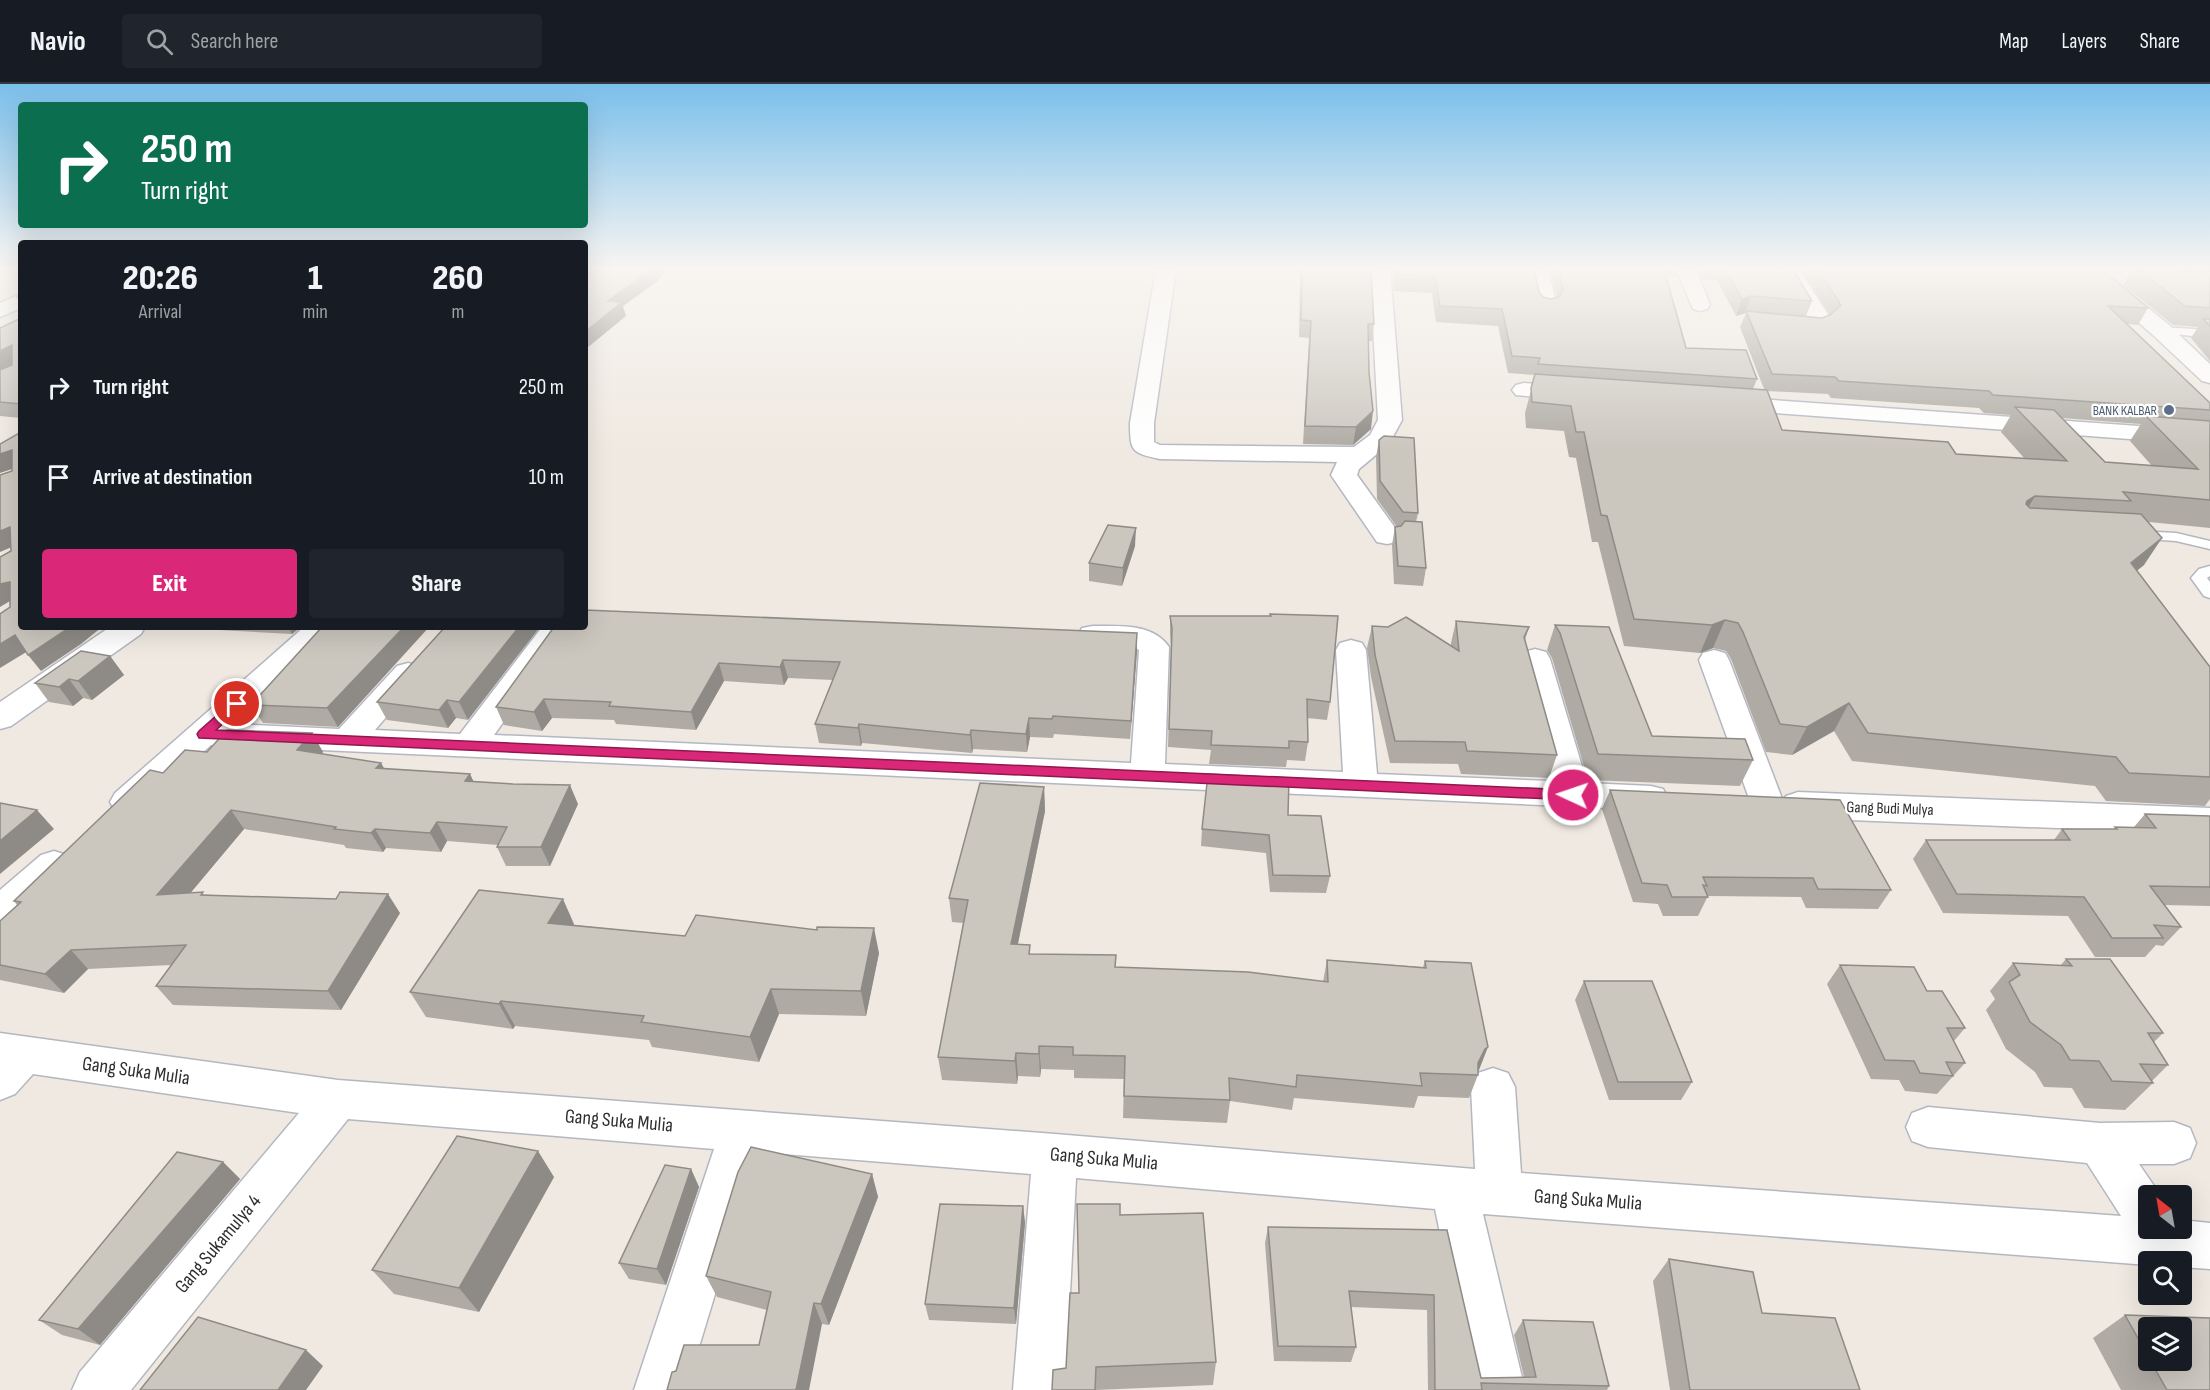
<!DOCTYPE html>
<html lang="en">
<head>
<meta charset="utf-8">
<style>
  body { margin:0; font-family:"Sofia Sans Condensed",sans-serif; background:#20242c; color:#f1f3f6; height:100vh; display:flex; flex-direction:column; font-size:22px; white-space:nowrap }
  * { box-sizing:border-box; margin:0 }
  p { font-size:20px; color:#9ea1a6 }
  .icon { flex:none; width:33px; height:33px; fill:none; stroke:currentColor; stroke-width:2; stroke-linecap:round; stroke-linejoin:round }
  .map { position:relative; flex:1; overflow:hidden }
  .sheet { position:absolute; left:18px; top:156px; width:570px; height:390px; display:flex; flex-direction:column; background:#171b24; border-radius:6px; box-shadow:0 6px 24px #0002 }
  .sheet>* { flex:none }
  .top-card { position:absolute; left:18px; top:18px; width:570px; height:126px; border-radius:6px; box-shadow:0 6px 24px #0002; background:#0b6e4f; color:#fff; overflow:hidden }
  .needle { width:39px; rotate:329deg }
  .tools { position:absolute; left:2138px; top:1101px; display:grid; gap:12px }
  .tools a { display:grid; place-items:center; width:54px; height:54px; border-radius:6px; background:#171b24; box-shadow:0 6px 24px #0002; font-size:30px }
  .pin { position:absolute; display:grid; place-items:center; width:51px; height:51px; color:#fff; margin:-26px; border:3px solid #fff; border-radius:50%; box-shadow:0 2px 6px #0007 }
  .me { position:absolute; width:66px; margin:-33px; rotate:273deg; stroke-linejoin:round; filter:drop-shadow(0 0 4px #0008) }
  .turn { display:flex; align-items:center; gap:21px; height:126px; padding:0 24px; font-size:27px }
  .turn .icon { width:78px; height:78px; stroke-width:2.5 }
  .turn b { display:block; font-size:42px; line-height:51px }
  .eta { display:flex; justify-content:space-evenly; align-items:center; height:102px; text-align:center }
  .eta b { font-size:36px; font-weight:800; line-height:42px }
  .cta { display:flex; gap:12px; margin-top:auto; padding:12px 24px }
  .cta a { flex:1; height:69px; border-radius:6px; background:#db2777; color:#fff; font-size:24px; font-weight:800; line-height:69px; text-align:center }
  .cta a+a { background:#20242c; color:#f1f3f6 }
  ul { padding:0; list-style:none }
  li { display:flex; align-items:center; gap:18px; height:90px; padding:0 24px }
  li div { flex:1 }
  li b { display:block; font-size:22px }
  li em { font-style:normal }
  header { display:flex; align-items:center; gap:36px; box-sizing:border-box; height:84px; padding:0 30px; background:#171b24; border-bottom:2px solid #363941 }
  header strong { font-size:28px }
  nav { display:flex; gap:33px; margin-inline-start:auto; font-size:21px }
  .search { width:420px; height:54px; background:#20242c; display:flex; align-items:center; gap:15px; box-sizing:border-box; padding:0 21px; border-radius:6px; color:#9ea1a6; font-size:22px }
  .map>svg:first-child { display:block }
  .lines { fill:none; stroke-linecap:round; stroke-linejoin:round }
  .lane-casing { stroke:#b4b7c1; stroke-width:3 }
  .street-casing { stroke:#b4b7c1; stroke-width:3 }
  .secondary-casing { stroke:#b4b7c1; stroke-width:3 }
  .lane { fill:#fff; fill-rule:evenodd }
  .street { fill:#fff; fill-rule:evenodd }
  .secondary { fill:#fff; fill-rule:evenodd }
  .wall { fill:#afaba4; fill-rule:evenodd }
  .shaded-wall { fill:#8e8b86 }
  .building { fill:#cbc7bf; stroke:#8e8b86; stroke-width:1.5 }
  .route { fill:#db2777; stroke:#8e194d; stroke-width:1.5 }
  .service-dot { fill:#5c6f8a; stroke:#fff; stroke-width:2 }
  .labels { text-anchor:middle; dominant-baseline:central; stroke-width:4.5; stroke-linejoin:round; paint-order:stroke }
  .far-service-label { font-size:14px; fill:#4e5e75; stroke:#fff; text-anchor:end }
  .street-label { font-size:16px; fill:#2e2e2e; stroke:#fff }
  .near-street-label { font-size:20px; fill:#2e2e2e; stroke:#fff }
</style>
</head>
<body>
<header>
<strong>Navio</strong>
<div class="search"><svg class="icon" aria-label="search" viewBox="0 0 24 24"><circle cx="10" cy="10" r="6"/><path d="M15 15l6 6"/></svg>Search here</div>
<nav><a>Map</a><a>Layers</a><a>Share</a></nav>
</header>
<div class="map">
<svg width="2210" height="1306" viewBox="0 0 2210 1306">
  <rect width="100%" height="100%" fill="#efe9e1"/>
  <g class="lines">
    <g class="lane-casing">
      <path id="lane" d="M2161,243L2210,246V254L2157,248L2155,246Z
        M2138,447L2176,449L2210,457V465L2176,457L2133,454L2131,451Z
        M2210,482V492L2207,494L2210,498V514L2204,512L2191,494L2199,485Z"/>
    </g>
    <g class="street-casing">
      <path id="street" d="M1156,185H1176L1154,339V358L1160,361L1354,363L1370,351L1378,336L1370,185H1390L1402,336L1389,360L1359,385L1357,391L1401,452L1397,458L1387,460L1377,458L1331,391L1337,378L1160,375C1132,369 1130,368 1130,339Z
        M1528,185H1548L1557,223L1554,227L1547,229L1540,227L1537,223Z
        M1676,185H1696L1710,221L1707,225L1700,227L1693,225Z
        M1779,185H1799L1832,237C1820,254 1793,249 1776,244L1772,240L1776,236L1783,234L1809,235Z
        M21,210V224L0,233V219Z
        M1524,299L1577,303L1585,305L1589,310L1585,315L1577,317L1516,311L1512,306L1516,301Z
        M1730,313L2210,347V361L1722,325L1718,320L1722,315Z
        M1093,542C1119,542 1153,539 1169,563L1165,680L1343,688L1336,566L1340,559L1351,556L1362,559L1366,566L1377,690L1552,697L1520,575L1524,568L1535,565L1546,568L1550,575L1587,699L1651,702L1663,705L1668,714L1663,723L1651,726L211,661L139,727L127,731L115,727L110,718L115,709L304,543H337L234,640L339,645L397,582L408,579L419,582L424,589L375,646L460,650L542,543H572L494,651L1131,679L1139,566L1132,562L1082,558L1078,551L1082,544Z
        M110,543H145L141,550L11,642L0,645V618Z
        M1714,566L1725,569L1729,576L1783,717L1786,712L1798,708L2210,724V750L1798,734L1786,730L1781,723L1778,728L1766,732L1754,728L1699,576L1703,569Z
        M54,767L67,771L72,781L67,791L13,839L0,843V806L41,771Z
        M0,949L338,996L1055,1050L1475,1085L1471,1003L1478,989L1493,984L1508,989L1515,1003L1521,1089L2121,1132L2087,1079L1928,1063L1912,1057L1906,1043L1912,1029L1928,1023L2100,1039L2174,1038L2190,1044L2196,1059L2190,1074L2174,1080H2139L2161,1112H2148V1144H2181V1136L2210,1139V1185L2181,1183V1178H2148V1181L1483,1130L1525,1306H1473L1435,1125L1076,1094L1065,1306H1013L1031,1090L758,1068L686,1306H634L714,1065L348,1035L131,1306H72L80,1288L299,1029L33,990L15,1010L0,1016Z"/>
    </g>
    <g class="secondary-casing">
      <path id="secondary" d="M2078,185H2100L2169,241L2210,280V299L2202,297L2153,251Z"/>
    </g>
    <use href="#lane" class="lane"/>
    <use href="#street" class="street"/>
    <use href="#secondary" class="secondary"/>
  </g>
  <path class="wall" d="M1266,185H1371L1374,240L1372,257H1368L1371,345L1353,361L1303,360L1309,254L1299,253L1300,188Z
    M1392,185H1534L1539,208L1543,213L1551,215L1557,213L1550,185H1680L1677,193H1666L1686,264L1757,295L1753,305H1764L1740,243L1746,229L1736,232L1717,196L1702,195L1697,185H1793L1812,217L1806,232L1822,234L1830,231L1801,185H2102L2148,224L2138,241L2127,240L2210,319V444L2149,438L2144,481L2137,486L2210,583V715L2205,722L2106,717L2095,702L1852,677L1834,647L1792,671L1766,668L1731,575L1726,567L1713,564L1700,569L1624,562L1598,458H1592L1576,374L1569,373L1564,347L1526,344L1525,329L1535,291L1508,289L1498,242L1436,238L1432,209L1394,207ZM1767,307L1828,310L1831,314L1979,324L1984,329L2011,331L2001,348L2025,375L1956,370L1782,346ZM2062,334L2141,340L2130,357L2152,382L2105,378Z
    M2132,185H2210V277L2191,254L2198,243L2173,241L2123,201Z
    M21,208V220L15,211Z
    M21,234V334L0,332V286L12,281V280L0,286Z
    M1379,356L1418,429L1416,438L1426,484L1423,502L1394,500L1392,461L1395,443H1397L1377,415L1376,373Z
    M1135,462L1122,502L1089,497V479Z
    M1170,532L1330,618L1327,636L1307,634L1308,658L1305,677L1287,676L1286,683L1209,680L1211,666L1168,663L1171,563L1170,550Z
    M1456,537L1529,543L1525,556L1557,671L1549,694L1461,690L1458,680L1390,679L1371,593L1367,564L1372,542L1451,563V559Z
    M1555,541L1652,652L1753,676L1740,702L1588,696L1552,574L1547,566Z
    M217,543H301L292,550L219,546Z
    M322,543H429L338,643L263,639L251,621Z
    M445,543L468,636L456,634L448,644L387,636L377,618Z
    M554,543L1137,567L1130,655L1054,650L1053,654L1030,653L1027,668L973,665L972,669L862,659L861,662L819,659L815,640L833,596L788,594L784,601L724,597L696,646L616,640L614,636L552,634L542,647L504,641L496,623Z
    M110,572L124,591L92,616L83,614L73,622L49,618L35,599Z
    M312,649L323,668L322,670L381,679L384,685L470,690L473,697L578,720L550,782H506L497,763L498,761L447,757L441,768L386,764L383,768L346,764L344,761L244,745L190,809L400,829L341,926L173,921L156,902L171,881L88,885L64,909L0,896V837L17,821L14,817L163,689L207,668Z
    M1044,703L1045,727L1018,860L1031,870L1116,883L1323,898L1327,876L1423,883L1425,877L1479,986L1478,987V991L1469,1014L1418,1012L1414,1024L1294,1014L1292,1026L1230,1017L1227,1039L1123,1034L1124,995L1074,994V986L1041,985L1040,993L1018,992L1017,1000L942,996L938,973L963,839L952,838L949,814Z
    M1610,706L1891,806L1878,825L1806,824L1801,813L1708,812L1698,832H1663L1658,820L1633,818L1602,725Z
    M2145,730L2210,732V822L2165,821L2181,843L2163,862L2156,861L2145,873H2095L2068,832L1943,829L1913,775L1926,756H2054L2062,745H2114L2115,743H2134Z
    M1288,731L1330,792L1326,809L1270,808L1266,769L1201,762L1202,745Z
    M574,840V841L685,852L879,869L866,932L779,930L759,978L652,963L649,956L515,942L513,945L426,933L410,908Z
    M2066,875L2163,949L2154,958L2168,981L2152,997L2153,999L2125,1026L2084,1024L2072,1004L2044,1003L2035,988L2006,965L1986,926L1995,915L1990,907L2013,879L2060,882Z
    M1840,881L1927,907L1965,944L1954,957L1965,979L1937,1010L1905,1007L1899,996L1871,995L1827,900Z
    M1584,897L1692,998L1681,1016H1609L1575,916Z
    M223,1078L240,1095L100,1261L62,1251L39,1236Z
    M691,1085L699,1103L666,1201L629,1195L619,1179Z
    M872,1090L878,1113L829,1241L822,1240L759,1261L767,1226L717,1213L706,1192Z
    M554,1093L479,1228L394,1210L372,1186Z
    M1023,1122L1025,1139L1016,1240L929,1236L925,1220Z
    M1120,1131L1216,1278L1213,1301L1096,1306H1052L1066,1284L1079,1209Z
    M1268,1143L1447,1146L1481,1294L1524,1293L1514,1251L1523,1236L1609,1302L1607,1306H1428L1427,1226L1351,1223L1356,1263L1351,1278L1274,1277L1265,1159Z
    M1669,1175L1762,1229L1860,1306H1670L1653,1197Z
    M2125,1231L2210,1234V1306H2121L2093,1254ZM2148,1244H2181V1276H2148Z"/>
  <path class="shaded-wall" d="M652,185H667L658,197L623,222L626,232L587,264L585,255V248L608,217Z
    M1751,212L1745,229L1736,232L1742,215Z
    M12,261L21,276L0,286V267Z
    M1373,327L1371,345L1353,361L1356,343Z
    M12,366L21,382L0,389V370Z
    M2035,412L2019,439L2027,417Z
    M10,443L21,459L0,468V447Z
    M1136,444L1135,462L1122,502L1123,484Z
    M2162,454L2144,481L2113,506L2131,479Z
    M10,498V517L0,523V500Z
    M1725,536L1713,564L1700,569L1712,541Z
    M70,543H102L81,560L41,587L28,571Z
    M288,543H301L292,550Z
    M404,543H429L338,643L327,624Z
    M519,543H540L468,636L459,618Z
    M1137,549V567L1130,655L1131,637Z
    M15,551L28,567L0,584V560Z
    M110,572L124,591L92,616L78,597Z
    M783,576L788,594L784,601L780,583Z
    M719,579L724,597L696,646L691,628Z
    M69,595L83,614L73,622L59,603Z
    M544,615L552,634L542,647L534,628Z
    M447,616L456,634L448,644L439,626Z
    M1849,619L1834,647L1792,671L1807,643Z
    M1029,634L1030,653L1027,668L1026,650Z
    M859,640L862,659L861,662L858,644Z
    M971,646L973,665L972,669L970,651Z
    M312,649L323,668L309,685L297,666Z
    M381,679L392,698L376,684Z
    M470,690L479,709L465,697Z
    M570,701L578,720L550,782L541,763Z
    M1044,703L1045,727L1013,883L1011,860Z
    M37,726L54,745L0,790V757Z
    M231,726L244,745L173,830L157,811Z
    M437,738L447,757L441,768L430,749Z
    M375,745L386,764L383,768L371,749Z
    M388,810L400,829L341,926L328,907Z
    M563,815L574,840L561,864L548,839Z
    M874,844L879,869L866,932L861,907Z
    M71,866L88,885L64,909L45,890Z
    M771,905L779,930L759,978L750,953Z
    M501,917L515,942L513,945L499,920Z
    M1039,962L1041,985L1040,993L1039,970Z
    M1488,963L1479,986L1476,988L1478,979L1485,965Z
    M1016,969L1018,992L1017,1000L1015,977Z
    M538,1067L554,1093L479,1228L459,1204Z
    M223,1078L240,1095L100,1261L78,1245Z
    M691,1085L699,1103L666,1201L657,1185Z
    M872,1090L878,1113L829,1241L821,1220Z
    M1023,1122L1025,1139L1016,1240L1014,1224Z
    M814,1219L822,1240L809,1306H796Z
    M306,1266L323,1282L306,1306H278Z"/>
  <path class="building" d="M595,185H652L608,217L622,218L585,248V192L590,191Z
    M1302,185H1371L1374,240H1368L1369,288L1373,327L1356,343L1305,342L1311,237L1301,236Z
    M1396,185H1534L1539,208L1543,213L1551,215L1559,213L1563,206L1558,185H1664L1686,264L1746,266L1757,295L1538,280L1540,274L1512,272L1502,225L1440,222L1435,192L1397,190Z
    M1725,185H1793L1812,217L1751,212L1742,215Z
    M1818,185H2102L2148,224L2108,222L2210,319V326L1993,311L1989,307L1839,297L1835,293L1772,290L1746,227L1822,234L1830,231L1841,221Z
    M2138,185H2169L2207,189L2203,185H2210V224L2185,222Z
    M21,234V320L0,318V286L12,281V261L0,267V244Z
    M2203,235H2210V242Z
    M1535,290L1767,306L1782,346L1948,358L1956,370L2067,377L2015,323L2054,326L2105,378L2198,385L2146,332L2210,337V416L2123,408L2131,417L2035,412L2027,417L2026,420L2030,424L2141,430L2162,454L2131,479L2210,583V693L2129,689L2116,673L1868,649L1849,619L1807,643L1780,640L1743,548L1738,539L1725,536L1712,541L1634,535L1607,432L1601,431L1584,348H1576L1571,322L1532,318L1531,304Z
    M21,348V543H70L28,571L15,551L0,560V530L10,523V498L0,500V473L11,467L10,443L0,447V391L12,387V366L0,370V360Z
    M1384,352L1414,354L1418,429L1403,428L1380,397L1379,356Z
    M1405,437L1422,438L1426,484L1398,482L1395,443L1401,442Z
    M1108,441L1136,444L1123,484L1089,479Z
    M585,526L1137,549L1131,637L1053,632L1052,635L1029,634L1026,650L971,646L970,651L859,640L858,644L815,640L840,578L783,576L780,583L719,579L691,628L609,622L611,618L544,615L534,628L496,623L554,543H585Z
    M1270,530L1338,532L1330,618L1307,615L1308,658L1289,657V664L1211,661L1212,647L1169,645L1172,544L1170,532H1271Z
    M1406,533L1459,567L1456,537L1529,543L1524,553L1557,671L1467,667L1465,658L1395,657L1375,571L1372,542L1388,543Z
    M1555,541L1609,543L1652,652L1745,655L1753,676L1598,670L1560,549Z
    M322,543H404L327,624L251,621Z
    M445,543H519L459,618L447,616L439,626L377,618Z
    M81,567L110,572L78,597L69,595L59,603L35,599Z
    M227,646L312,649L297,666L381,679L376,684L470,690L465,697L513,700L570,701L541,763H497L507,743L437,738L430,749L375,745L371,749L334,745L336,743L231,726L157,811L203,808L201,811L336,815L340,808L388,810L328,907L156,902L186,861L71,866L45,890L0,881V837L21,818L14,817L150,686L163,689L185,666L207,668Z
    M1208,690L1289,694L1288,731L1321,732L1330,792L1273,791L1269,751L1202,745Z
    M980,699L1044,703L1011,860L1030,861L1029,870L1116,871L1115,883L1248,888L1328,898L1327,876L1426,884L1425,877L1471,879L1488,963L1485,965L1478,979V991L1420,989L1422,1002L1297,991L1296,1003L1229,994L1230,1016L1124,1012L1125,972L1073,971V963L1039,962V970L1016,969L1015,977L938,973L968,816L949,814Z
    M1610,706L1840,716L1891,806L1818,805L1813,794L1703,793L1707,802L1703,801L1708,813H1672L1667,801L1642,799Z
    M0,719L37,726L0,757Z
    M2145,730L2210,732V803L2150,802L2181,843L2154,841L2163,854H2112L2084,813L1957,810L1926,756H2070L2062,745H2117L2115,743L2156,744Z
    M479,806L563,815L548,839L685,852L696,831L817,846V843L874,844L861,907L771,905L750,953L641,938L644,932L501,917L499,920L410,908Z
    M2066,875H2110L2163,949H2148L2168,981L2140,980L2153,999L2112,997L2099,977L2070,976L2061,961L2030,938L2009,898L2020,891L2013,879L2072,882Z
    M1840,881L1914,883L1927,907H1942L1965,944H1947L1965,979L1946,978L1953,992L1920,989L1914,977L1885,976Z
    M1584,897H1652L1692,998H1618Z
    M457,1052L538,1067L459,1204L372,1186Z
    M751,1063L872,1090L821,1220L814,1219L796,1306H667L672,1288L676,1287L684,1261H759L771,1208L706,1192L738,1088Z
    M177,1068L223,1078L78,1245L39,1236Z
    M665,1081L691,1085L657,1185L619,1179Z
    M940,1120L1023,1122L1014,1224L925,1220Z
    M1077,1120H1120V1131L1203,1129L1216,1278L1096,1283L1095,1306H1052L1053,1286L1066,1284L1070,1209H1079Z
    M1268,1143L1447,1146L1481,1294L1536,1293L1523,1236L1593,1238L1609,1302L1481,1299L1482,1306H1435L1434,1211L1349,1207L1356,1263L1278,1262Z
    M1669,1175L1753,1188L1762,1229L1835,1234L1860,1306H1690Z
    M2125,1231L2210,1234V1306H2167L2150,1276H2181V1244H2148V1272Z
    M198,1233L306,1266L278,1306H140Z"/>
  <linearGradient id="sky" x2="0" y2="1"><stop stop-color="#7abfeb"/><stop offset="0.5" stop-color="#f8f5f2"/><stop offset="1" stop-color="#f8f5f2" stop-opacity="0"/></linearGradient>
  <rect width="2210" height="368" fill="url(#sky)"/>
  <path class="route" d="M237,615L242,617L244,620L242,623L216,646L1573,706L1580,711L1573,716L199,654L197,650L199,647L233,617Z"/>
  <circle class="service-dot" cx="2169" cy="326" r="6"/>
  <g class="labels">
    <g class="far-service-label">
      <text x="2157" y="326">BANK KALBAR</text>
    </g>
    <g class="street-label">
      <text transform="translate(1890 725) rotate(2)">Gang Budi Mulya</text>
    </g>
    <g class="near-street-label">
      <text transform="translate(136 987) rotate(8)">Gang Suka Mulia</text>
      <text transform="translate(619 1037) rotate(5)">Gang Suka Mulia</text>
      <text transform="translate(1104 1075) rotate(5)">Gang Suka Mulia</text>
      <text transform="translate(1588 1116) rotate(4)">Gang Suka Mulia</text>
      <text transform="translate(218 1160) rotate(-50)">Gang Sukamulya 4</text>
    </g>
  </g>
</svg>
<div class="tools">
<a><svg class="needle" viewBox="-14 -14 28 28"><path d="M0-13l5 13h-10z" fill="#e53935"/><path d="M0 13l5-13h-10z" fill="#9ea1a6"/></svg></a>
<a><svg class="icon" aria-label="search" viewBox="0 0 24 24"><circle cx="10" cy="10" r="6"/><path d="M15 15l6 6"/></svg></a>
<a><svg class="icon" aria-label="layers" viewBox="0 0 24 24"><path d="M12 4l9 5-9 5-9-5zM3 14l9 5 9-5"/></svg></a>
</div>
<div class="pin" style="left:237px;top:620px;background:#d93025"><svg class="icon" aria-label="arrive" viewBox="0 0 24 24"><path d="M6 21V4h12l-3 4 3 4H6"/></svg></div>
<svg class="me" style="left:1573px;top:711px" viewBox="-20 -20 40 40"><circle r="17" fill="#db2777" stroke="#fff" stroke-width="3"/><path d="M0-11L8 9 0 5-8 9z" fill="#fff"/></svg>
<div class="top-card">
<div class="turn"><svg class="icon" aria-label="right" viewBox="0 0 24 24"><path d="M7 20v-9h11M14 6l5 5-5 5"/></svg><div><b>250 m</b>Turn right</div></div>
</div>
<section class="sheet">
<div class="eta">
<div><b>20:26</b><p>Arrival</p></div>
<div><b>1</b><p>min</p></div>
<div><b>260</b><p>m</p></div>
</div>
<ul>
<li><svg class="icon" aria-label="right" viewBox="0 0 24 24"><path d="M7 20v-9h11M14 6l5 5-5 5"/></svg><div><b>Turn right</b></div><em>250 m</em></li>
<li><svg class="icon" aria-label="arrive" viewBox="0 0 24 24"><path d="M6 21V4h12l-3 4 3 4H6"/></svg><div><b>Arrive at destination</b></div><em>10 m</em></li>
</ul>
<div class="cta"><a>Exit</a><a>Share</a></div>
</section>
</div>
</body>
</html>
